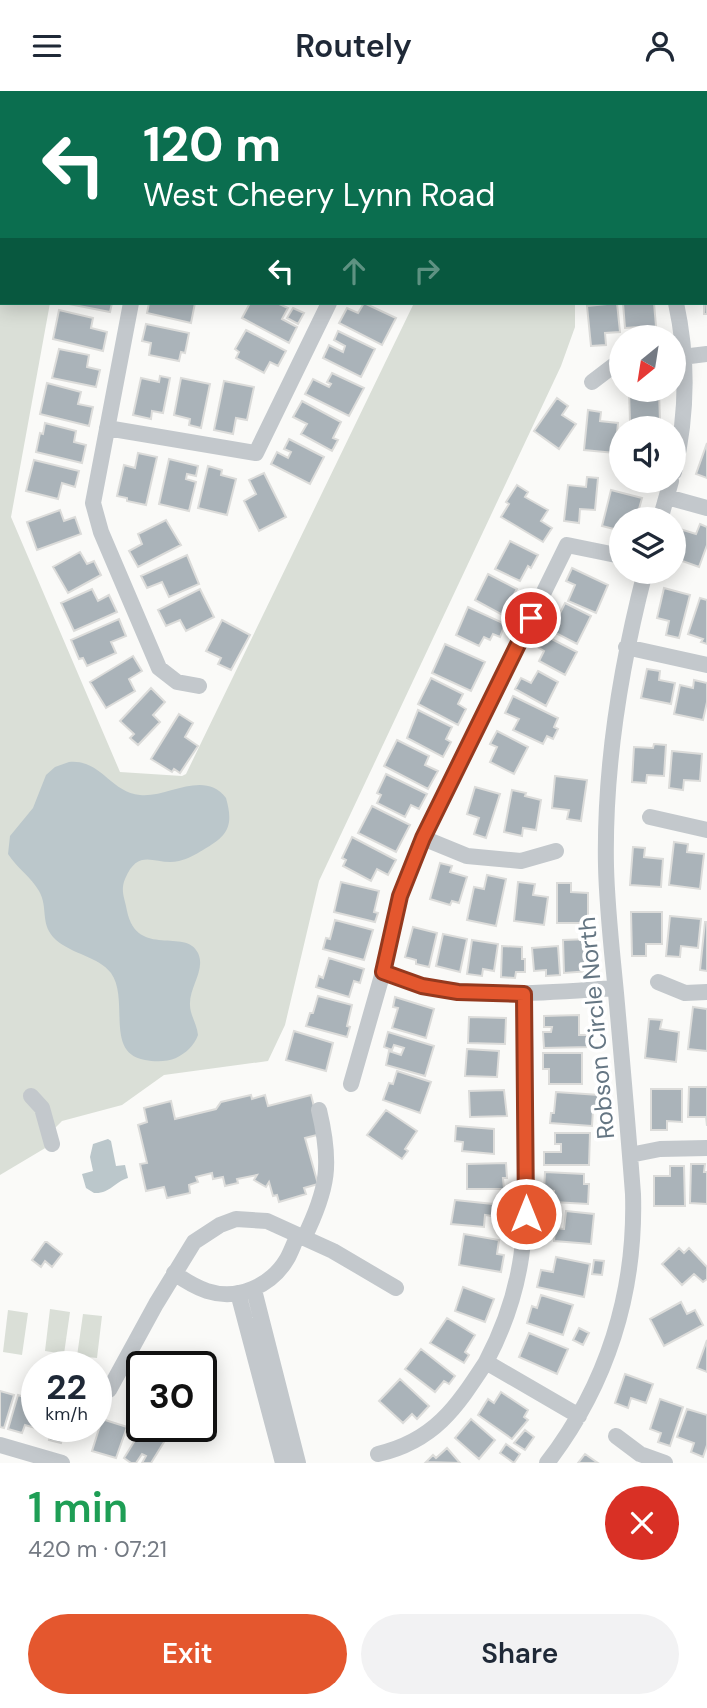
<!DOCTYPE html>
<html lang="en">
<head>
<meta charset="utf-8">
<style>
  body { margin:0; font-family:"DM Sans",sans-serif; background:#f2f2f3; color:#1f2937; height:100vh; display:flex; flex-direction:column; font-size:26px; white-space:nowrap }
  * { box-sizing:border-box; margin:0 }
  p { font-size:23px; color:#747a83 }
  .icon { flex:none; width:38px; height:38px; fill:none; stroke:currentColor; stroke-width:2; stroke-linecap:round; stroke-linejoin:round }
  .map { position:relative; height:1372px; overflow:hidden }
  .panel { display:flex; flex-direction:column; background:#fff; flex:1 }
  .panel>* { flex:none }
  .guide { position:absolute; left:0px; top:0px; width:707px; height:214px; box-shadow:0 4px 18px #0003; background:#0b6e4f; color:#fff; overflow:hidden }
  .needle { width:46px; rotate:210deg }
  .tools { position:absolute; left:609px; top:234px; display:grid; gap:14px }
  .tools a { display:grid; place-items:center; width:77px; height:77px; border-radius:50%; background:#fff; box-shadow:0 4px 18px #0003; font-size:35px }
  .speed { position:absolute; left:21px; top:1260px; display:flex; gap:14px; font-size:35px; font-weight:700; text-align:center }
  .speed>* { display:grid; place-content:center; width:91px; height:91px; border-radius:50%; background:#fff; box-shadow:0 4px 18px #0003; line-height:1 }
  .speed small { font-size:18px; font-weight:400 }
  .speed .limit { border:4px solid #111; border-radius:10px; background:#fff; color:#111 }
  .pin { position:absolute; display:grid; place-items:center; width:60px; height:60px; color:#fff; margin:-30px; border:4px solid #fff; border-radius:50%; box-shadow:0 2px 7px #0007 }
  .me { position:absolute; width:77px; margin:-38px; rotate:0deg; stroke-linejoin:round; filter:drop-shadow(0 0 5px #0008) }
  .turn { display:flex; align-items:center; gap:24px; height:147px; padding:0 28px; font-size:32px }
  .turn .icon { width:91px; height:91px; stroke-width:2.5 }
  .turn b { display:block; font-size:49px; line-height:60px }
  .lanes { display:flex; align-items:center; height:66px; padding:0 28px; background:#0003; justify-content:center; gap:35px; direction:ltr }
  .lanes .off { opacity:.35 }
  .round { display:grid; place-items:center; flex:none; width:74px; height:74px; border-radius:37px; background:#f2f2f3 }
  .summary { display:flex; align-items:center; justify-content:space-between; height:119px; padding:0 28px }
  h1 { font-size:42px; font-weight:600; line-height:52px; color:#1e9e55 }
  .button { display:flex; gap:14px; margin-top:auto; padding:14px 28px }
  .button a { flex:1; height:80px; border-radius:42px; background:#e4572e; color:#fff; font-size:28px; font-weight:600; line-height:80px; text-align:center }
  .button a+a { background:#f2f2f3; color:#1f2937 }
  header { display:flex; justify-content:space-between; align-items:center; height:91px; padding:0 28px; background:#fff; font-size:32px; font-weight:600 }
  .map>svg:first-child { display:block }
  .green { fill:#dadfd7 }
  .water { fill:#bbc7cb }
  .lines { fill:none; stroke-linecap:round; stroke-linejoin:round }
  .stream { stroke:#bbc7cb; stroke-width:3.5 }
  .building { fill:#aab3b9; stroke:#dcdcda; stroke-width:2 }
  .minor { stroke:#c3c8cc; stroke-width:16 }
  .route-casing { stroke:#94391e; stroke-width:18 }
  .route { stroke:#e4572e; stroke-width:12 }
  .labels { text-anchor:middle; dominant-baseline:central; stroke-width:7; stroke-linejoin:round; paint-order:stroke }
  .street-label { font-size:24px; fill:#657683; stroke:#fff }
</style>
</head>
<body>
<header><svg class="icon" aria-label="menu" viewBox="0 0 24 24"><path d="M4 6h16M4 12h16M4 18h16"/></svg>Routely<svg class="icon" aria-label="person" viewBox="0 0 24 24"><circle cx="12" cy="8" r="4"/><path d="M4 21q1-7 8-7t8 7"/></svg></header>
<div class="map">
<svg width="707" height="1372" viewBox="0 0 707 1372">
  <rect width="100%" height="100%" fill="#fafaf8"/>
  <path class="green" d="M0,0H93L2,2V212H50L11,426L120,681L182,685L186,683L414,212H575V236L561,275L319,790L285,934L268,970L164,984L122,1014L62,1030L53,1039L52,1053L0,1084Z
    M707,42V180L705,43Z
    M50,1218L70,1221L64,1263L45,1260Z
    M8,1219L28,1222L22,1264L3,1261Z
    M83,1223L102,1225L97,1267L77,1265Z"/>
  <path class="water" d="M69,671C101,668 110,701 140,704C168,707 204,678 226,707C234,735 228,745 203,759C196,763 188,768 179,770C157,776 139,754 125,788C120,800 125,808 127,820C137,868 186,836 198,862C206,879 189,896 190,914C190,924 197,933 198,944C194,955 186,962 176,967C167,971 155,971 145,969C104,962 130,909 111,882C99,866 72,863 56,849C39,833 49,818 39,800C31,786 17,777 8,763L10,745L33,717L46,684L55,676Z
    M108,1048L111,1050L116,1075L125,1074L128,1087C114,1091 110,1103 94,1102L86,1097L82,1083L93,1080L90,1066L93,1053Z"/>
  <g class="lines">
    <path class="stream" d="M45,2V0
      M0,162L2,156"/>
  </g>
  <path class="building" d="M114,0H161L159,2Z
    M585,0H619L620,2H586Z
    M705,199L707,223H704V212Z
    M64,212H112L110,221Z
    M149,212H195L191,232L147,222Z
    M250,212H277L288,217L282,228L297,236L289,252L242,227Z
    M364,212L396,227L382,254L339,232L347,217L358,222Z
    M617,212L620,241L605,242L606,254L591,255L587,215Z
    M623,212H654L657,247H639L638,236L625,237Z
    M293,217L304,222L298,233L287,227Z
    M59,219L93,227L91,237L107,241L103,260L53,248Z
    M146,233L189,242L185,262L181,261L179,270L149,264L151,252L142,250Z
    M246,239L286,260L278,275L270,271L264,282L236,267L239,261L235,258Z
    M338,240L375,258L361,286L323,267L329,254L343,261L345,255L334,249Z
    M59,258L89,264L87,276L100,279L96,296L52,287Z
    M332,282L364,297L349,325L305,303L313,288L329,296L331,293L327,291Z
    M160,285L170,287L163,322L152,320L151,328L133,324L141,287L159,291Z
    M181,287L210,293L201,337L189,334L190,328L174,324Z
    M224,290L254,296L247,329L236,327L233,343L214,339Z
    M47,292L81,301L78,313L93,316L89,335L40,323Z
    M629,299H659L660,331H630Z
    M557,307L568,315L562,324L576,333L559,358L534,340Z
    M302,310L341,331L333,347L338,349L332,360L301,343L307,333L293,326Z
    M588,319L601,321L600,330L618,332L615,362L584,359Z
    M45,332L76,340L74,351L86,354L82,372L36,361L40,342L43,343Z
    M289,348L324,366L310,393L271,373L277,361L288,367L291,361L284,358Z
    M707,352V387L696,383Z
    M138,362L157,366L146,414L127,410V407L117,405L124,374L135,377Z
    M169,368L198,375L196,385L187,383L186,388L196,391L189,420L159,413Z
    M34,369L79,380L75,396L62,392L58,408L26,400Z
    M208,375L222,379L221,384L236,388L227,424L198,417Z
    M264,382L286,426L259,440L244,410L256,403L249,389Z
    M587,386L598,387L595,419L580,418L579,432L564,430L568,394L586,396Z
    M517,394L528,401L525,406L548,419L541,430L552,437L543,451L501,426L509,413L506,411Z
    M611,399L642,407L636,429H621V448L617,447L618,439L602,435Z
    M60,419L64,430L75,426L81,443L37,459L27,431Z
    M166,429L181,454L138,476L129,460L142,453L138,443Z
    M700,433L707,436V454L699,476L674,467V457L680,438L696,443Z
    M510,450L538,464L531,477L528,475L520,490L495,478Z
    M80,461L87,473L94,470L101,484L68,502L53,476Z
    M187,464L199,493L169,506L162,491L147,497L141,485Z
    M572,477L608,494L596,522L568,510L575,494L566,490Z
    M488,483L517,498L509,512L514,515L508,527L475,509Z
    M664,497L690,504L679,547L666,544L669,530L657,527Z
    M92,498L98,510L109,504L117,521L74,540L61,512Z
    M200,498L214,526L186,540L180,529L166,535L158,519Z
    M700,507L707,509V553L701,551L703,548L688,543Z
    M565,512L591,525L577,553L544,536L549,526L556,530Z
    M468,516L505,533L500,546L493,543L490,549L484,546L479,555L456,544Z
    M119,528L126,545L111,551L116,562L87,575L83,567L79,568L71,549Z
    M222,529L250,544L231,579L218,573L221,567L206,560Z
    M542,543L577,561L565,584L539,570L544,560L536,555Z
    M445,553L485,571L471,600L432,582Z
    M133,565L142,580L129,588L135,600L106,617L90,591Z
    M647,578L660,580L659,589L675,592L671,613L641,607Z
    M538,580L558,591L546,615L515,598L521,587L531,592Z
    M431,587L463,603L458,613L466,618L458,634L418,613Z
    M694,589L707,592V611L703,629L674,623L680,594L693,597Z
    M151,597L165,611L153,624L160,631L138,654L130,647L134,643L120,630Z
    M513,605L558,627L554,636L558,638L553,648L547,645L543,653L513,639L519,628L505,622Z
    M418,619L452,636L446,648L451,651L443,666L407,647Z
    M179,623L193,632L185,646L198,655L180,682L174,678L172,681L151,668Z
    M497,640L528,656L514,683L490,671L497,656L490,653Z
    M397,649L429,665L425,674L438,680L428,698L384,675Z
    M654,653L666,654L664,685L647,684L646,692L632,691L634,656L653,657Z
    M672,660L702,663L700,690L684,689L683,699L669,697Z
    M386,683L427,703L419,718L411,714L405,726L377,712L381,704L377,702Z
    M555,685L587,689L581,730L567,728L569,719L552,717Z
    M475,696L500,703L486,747L474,743L479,727L467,723Z
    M512,699L526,702L525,705L541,709L536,739L523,737L522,745L504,741Z
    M372,715L410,734L396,761L358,742Z
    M352,746L396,769L388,784L377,778L371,790L343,775L346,769L342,767Z
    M674,751L688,753L687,761L704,763L700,798L669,794Z
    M633,756L645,757L644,766L663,768L661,796L630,794Z
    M440,772L452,775L450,781L467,786L459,812L452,810L450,814L430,808Z
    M487,784L506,788L496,835L467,829L474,796L484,798Z
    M341,791L379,800L374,821L378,822L375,831L334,821Z
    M518,791L535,793L533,804L548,806L544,834L514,830Z
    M557,792H571V801L588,802V832H557Z
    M631,821H662V853H646V865H632Z
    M670,825L701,828L698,857L681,855L680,866L666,865Z
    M335,829L373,839L364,869L323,858L326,847L330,848Z
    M705,831H707V880L700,879Z
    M413,836L437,842L429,876L416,873V869L405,866Z
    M443,843L467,848L460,881L436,875Z
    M589,848L590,880L564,882L563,849Z
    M472,849L498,853L494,880L483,878L482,885L467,883Z
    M502,855L522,856V868H525V881H516L515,887L501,886Z
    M558,855L560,884L546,885V879L534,880L532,857Z
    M329,867L364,878L360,892L354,890L349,906L316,896L319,885L323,887Z
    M318,905L352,914L347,935L350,936L347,946L306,935L310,922H313Z
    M395,906L434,918L426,947L392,937L398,917L393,916Z
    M693,916L707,918V960L688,958Z
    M579,924V944H589L590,956L544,957L543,941H551L552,936H544V925Z
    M469,926L506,927L505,953L468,952Z
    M649,928L662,929L660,938L679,941L676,971L645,967Z
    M294,940L333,952L326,980L286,969Z
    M388,941L434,955L425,985L386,974L389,960L401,964L404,957L394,954L392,959L384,956Z
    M467,958L499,960L497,986L465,985Z
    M543,962H582V993H549V978H543Z
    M397,980L431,991L420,1022L383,1009L389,992L393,993Z
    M689,996H707V1035L706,1026H688Z
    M651,998H682V1031L667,1030V1039H651Z
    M504,999L507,1025L470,1026L469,1000Z
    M556,1001L599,1004L598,1020L593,1019L592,1035L550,1032L551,1022H554Z
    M251,1004L252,1008L265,1004L268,1015L311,1004L321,1043L305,1047L318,1093L304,1097L306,1103L279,1111L277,1104L273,1105L269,1091L266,1096L254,1089L257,1084L237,1088L238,1092L225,1095L223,1086L213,1088L212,1082L196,1086L198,1091L189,1094L190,1102L167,1107L164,1096L146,1100L140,1073L147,1072L138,1034L147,1031L144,1017L171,1010L175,1028L216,1018L221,1011Z
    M386,1019L417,1040L405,1058L408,1060L402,1068L367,1044Z
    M456,1035L494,1038V1063L462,1060L463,1051L455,1050Z
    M555,1042H590L589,1074H544V1061H561V1053H555Z
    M506,1072L507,1087H503L504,1098H467V1073Z
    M691,1073H705L704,1081H707V1113L690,1112Z
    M670,1075H684L685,1115H654V1085H670Z
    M545,1081L584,1083V1093H589L588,1113L553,1111L554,1100L544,1099Z
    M455,1109L493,1113L492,1125L485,1124L484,1136L451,1133Z
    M566,1120L594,1123L591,1153L554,1150L555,1137L564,1138Z
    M464,1143L499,1149L497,1163L504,1164L501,1181L459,1174Z
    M45,1151H47L62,1163L52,1176L45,1170L41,1176L32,1169Z
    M679,1157L684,1162L689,1157L707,1176V1188L703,1191L694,1183L682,1194L662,1173Z
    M556,1166L590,1173L584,1206L537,1196L541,1179L553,1181Z
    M594,1169L604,1170L602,1184L592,1183Z
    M463,1196L494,1208L485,1231L455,1220Z
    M541,1204L573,1214L563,1244L527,1232L532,1215L537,1217Z
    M681,1211L687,1223L695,1219L703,1234L664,1255L650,1228Z
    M447,1227L475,1244L465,1261L469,1264L464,1272L430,1252Z
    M579,1237L589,1242L583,1254L573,1249Z
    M529,1242L568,1258L557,1283L519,1266Z
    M707,1249V1281L697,1277Z
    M421,1258L455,1285L449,1293L444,1290L435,1301L405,1278Z
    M625,1283L653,1293L646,1312L631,1307L628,1317L615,1312Z
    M400,1288L429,1315L417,1328L412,1323L403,1332L379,1310Z
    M0,1300L14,1304L4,1337L0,1336Z
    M501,1301L528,1319L524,1326L528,1329L512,1348L478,1324L488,1308L494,1312Z
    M18,1304L37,1310L35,1337L25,1334L22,1342L8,1338Z
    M660,1308L683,1316L670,1355L658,1351L661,1342L650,1338Z
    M687,1318L707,1324V1354L703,1366L691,1361L694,1352L677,1346Z
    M102,1328L127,1336L116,1367L92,1360Z
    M471,1328L495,1349L479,1368L455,1347Z
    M39,1335H66L61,1352L49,1349L51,1343L38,1339Z
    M142,1338L164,1351L151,1372H142L146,1365L142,1363L136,1372H131L124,1367Z
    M525,1339L534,1346L525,1359L514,1352Z
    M506,1353L520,1363L514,1372L500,1362Z
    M447,1357L460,1372L426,1371L433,1364L436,1367Z
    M585,1363L598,1372H578Z"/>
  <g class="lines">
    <path class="minor" d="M265,0V2
      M550,0L552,2
      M248,2V0
      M653,2L656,0
      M131,212L93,412L101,441L159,577L177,591L199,595
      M674,267L707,263
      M592,291L613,275L621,274
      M107,337L256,362L329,212
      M674,381C687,326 688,267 676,212
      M667,406L707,417
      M660,429L671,390
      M626,556L707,574
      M650,726L707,739
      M423,747L467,765L521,770L556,760
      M383,881C397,886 411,892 425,895C487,908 552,901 615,897
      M658,891L685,902L707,901
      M351,993L383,881L400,805L423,747L567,454L621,465
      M31,1005L42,1017L52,1053
      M630,1064L660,1058L707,1057
      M304,1147C328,1098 332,1073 319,1019
      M174,1182C184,1189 195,1196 207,1200C238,1210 271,1195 287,1168C291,1161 294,1152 298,1144
      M254,1199L298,1372
      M238,1202L283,1372
      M486,1271C530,1188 526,1127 525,1037C525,993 526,948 524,903
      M109,1299L156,1213L194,1151L220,1134L236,1128L267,1130L333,1160L396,1197
      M616,1345L640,1363L665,1372
      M0,1354L62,1372
      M378,1363C434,1350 456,1317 486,1271L579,1325
      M547,1372C607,1294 636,1202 633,1103C628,1036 622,969 616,902C612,860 607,818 606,775C604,675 620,578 645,481"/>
  </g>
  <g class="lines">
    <g class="route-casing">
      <path id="route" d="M526,1123L524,903L458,901L422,895L383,881L400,805L423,747L531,527"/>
    </g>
    <use href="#route" class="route"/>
  </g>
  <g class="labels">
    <g class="street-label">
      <text transform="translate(596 937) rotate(-95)">Robson Circle North</text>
    </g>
  </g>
</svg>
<div class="tools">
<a><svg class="needle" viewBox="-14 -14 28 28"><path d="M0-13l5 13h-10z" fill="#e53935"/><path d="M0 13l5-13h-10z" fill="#747a83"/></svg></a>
<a><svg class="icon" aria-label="sound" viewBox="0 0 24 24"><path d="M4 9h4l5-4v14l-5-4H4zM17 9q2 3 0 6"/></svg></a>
<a><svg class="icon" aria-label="layers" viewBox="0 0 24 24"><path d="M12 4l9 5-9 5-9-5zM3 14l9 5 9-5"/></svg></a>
</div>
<div class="speed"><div>22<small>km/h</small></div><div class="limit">30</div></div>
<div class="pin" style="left:531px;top:527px;background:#d93025"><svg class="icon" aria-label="arrive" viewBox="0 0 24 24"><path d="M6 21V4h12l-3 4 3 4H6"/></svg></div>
<svg class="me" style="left:526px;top:1123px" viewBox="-20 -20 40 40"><circle r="17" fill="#e4572e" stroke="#fff" stroke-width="3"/><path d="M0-11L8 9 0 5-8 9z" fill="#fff"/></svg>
<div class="guide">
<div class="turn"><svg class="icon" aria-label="left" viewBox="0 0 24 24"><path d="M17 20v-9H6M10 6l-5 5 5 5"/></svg><div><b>120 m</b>West Cheery Lynn Road</div></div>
<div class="lanes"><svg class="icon" aria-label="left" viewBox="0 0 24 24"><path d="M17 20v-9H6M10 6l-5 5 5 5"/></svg><svg class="icon off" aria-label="ahead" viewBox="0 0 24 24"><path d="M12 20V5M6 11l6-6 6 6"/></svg><svg class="icon off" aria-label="right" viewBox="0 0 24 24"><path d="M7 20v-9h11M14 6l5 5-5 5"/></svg></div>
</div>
</div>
<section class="panel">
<div class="summary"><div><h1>1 min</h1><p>420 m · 07:21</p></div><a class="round" style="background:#d93025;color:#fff"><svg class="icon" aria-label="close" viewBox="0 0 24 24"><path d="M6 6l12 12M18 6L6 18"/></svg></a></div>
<div class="button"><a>Exit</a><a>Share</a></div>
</section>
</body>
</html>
